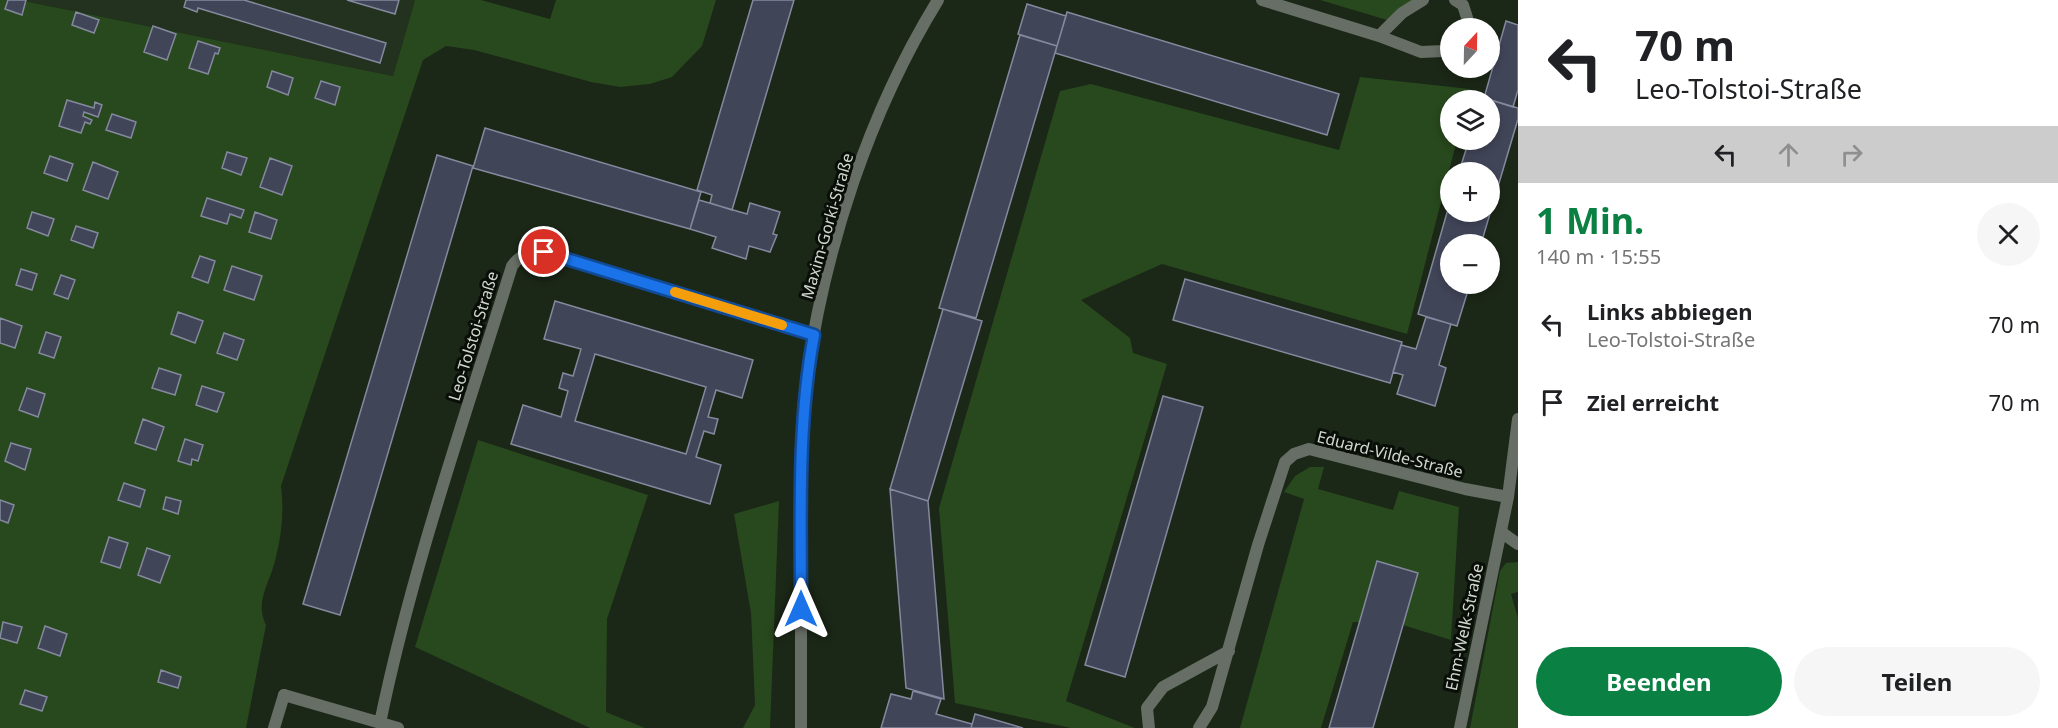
<!DOCTYPE html>
<html lang="de">
<head>
<meta charset="utf-8">
<style>
  body { margin:0; font-family:"Noto Sans",sans-serif; background:#f6f6f6; color:#202124; height:100vh; display:flex; flex-direction:column; font-size:22px; white-space:nowrap }
  * { box-sizing:border-box; margin:0 }
  p { font-size:20px; color:#757577 }
  .icon { flex:none; width:33px; height:33px; fill:none; stroke:currentColor; stroke-width:2; stroke-linecap:round; stroke-linejoin:round }
  .map { position:relative; flex:1; overflow:hidden }
  .drawer { display:flex; flex-direction:column; background:#fff; width:540px }
  .drawer>* { flex:none }
  .hud { background:#fff; color:#202124; overflow:hidden }
  .needle { width:39px; rotate:22deg }
  .controls { position:absolute; left:1440px; top:18px; display:grid; gap:12px }
  .controls a { display:grid; place-items:center; width:60px; height:60px; border-radius:50%; background:#fff; box-shadow:0 3px 9px #0003; font-size:30px }
  .pin { position:absolute; display:grid; place-items:center; width:51px; height:51px; color:#fff; margin:-26px; border:3px solid #fff; border-radius:50%; box-shadow:0 2px 6px #0007 }
  .me { position:absolute; width:66px; margin:-33px; rotate:0deg; stroke-linejoin:round; filter:drop-shadow(0 0 4px #0008) }
  .turn { display:flex; align-items:center; gap:21px; height:126px; padding:0 18px; font-size:27px }
  .turn .icon { width:78px; height:78px; stroke-width:2.5 }
  .turn b { display:block; font-size:42px; line-height:51px }
  .lanes { display:flex; align-items:center; height:57px; padding:0 18px; background:#0003; justify-content:center; gap:30px; direction:ltr }
  .lanes .off { opacity:.35 }
  .round { display:grid; place-items:center; flex:none; width:63px; height:63px; border-radius:32px; background:#f6f6f6 }
  .summary { display:flex; align-items:center; justify-content:space-between; height:102px; padding:0 18px }
  h1 { font-size:36px; font-weight:700; line-height:45px; color:#0b8043 }
  .primary-button { display:flex; gap:12px; margin-top:auto; padding:12px 18px }
  .primary-button a { flex:1; height:69px; border-radius:36px; background:#0b8043; color:#fff; font-size:24px; font-weight:700; line-height:69px; text-align:center }
  .primary-button a+a { background:#f6f6f6; color:#202124 }
  ul { padding:0; list-style:none }
  li { display:flex; align-items:center; gap:18px; height:78px; padding:0 18px }
  li div { flex:1 }
  li b { display:block; font-size:22px }
  li em { font-style:normal }
  main { display:flex; flex:1; min-height:0 }
  .map>svg:first-child { display:block }
  .built { fill:#23321e }
  .green { fill:#28481d }
  .building { fill:#414558; stroke:#84899e; stroke-width:1.5; fill-rule:evenodd }
  .lines { fill:none; stroke-linecap:round; stroke-linejoin:round }
  .lane { stroke:#676e65; stroke-width:12 }
  .street { stroke:#676e65; stroke-width:12 }
  .route-casing { stroke:#114b97; stroke-width:15 }
  .route { stroke:#1a73e8; stroke-width:10 }
  .slow { stroke:#f59e0b; stroke-width:10 }
  .labels { text-anchor:middle; dominant-baseline:central; stroke-width:6; stroke-linejoin:round; paint-order:stroke }
  .street-label { font-size:16px; fill:#d1d9ce; stroke:#090e08 }
</style>
</head>
<body>
<main>
<div class="map">
<svg width="1518" height="728" viewBox="0 0 1518 728">
  <rect width="100%" height="100%" fill="#1b2717"/>
  <path class="built" d="M19,0H415L393,76Z"/>
  <path class="green" d="M0,0H19L393,76L415,0H481L550,19L556,0H716L702,46L672,77L650,84L620,87L591,82L474,50L446,46L423,60L281,486C284,511 282,533 276,557C271,582 254,600 266,625L246,728H0Z
    M1320,0H1420L1387,20Z
    M1360,77L1470,89L1468,100H1450V140H1457L1407,334L1162,264L1081,300L1130,338L1133,353L1167,364L1066,701L1135,728H1071L955,703L939,508L1060,91L1091,84L1339,150Z
    M478,440L648,495L607,619L606,712L645,728H590L415,647Z
    M1310,467H1324L1318,489L1393,510L1399,491L1459,507L1451,640L1403,625L1418,573L1377,561L1359,622H1353L1321,728H1240L1304,499L1284,492L1295,476Z
    M779,501L770,728H743L755,705L751,613L734,514Z
    M1518,562V592L1511,594L1518,618V728H1470L1500,571L1506,563Z"/>
  <path class="building" d="M8,0H26L22,15L5,9Z
    M186,0H244L386,43L380,63L198,8L197,12L184,7Z
    M347,0H399L395,14Z
    M753,0H794L732,210L710,203L712,195L697,190Z
    M1027,4L1066,16L1057,46L1018,34Z
    M76,12L99,20L94,33L72,25Z
    M1067,12L1339,94L1327,135L1055,53Z
    M1506,21L1518,25V90L1513,107L1484,98Z
    M153,26L176,34L167,60L144,52Z
    M1020,35L1057,46L976,318L939,308Z
    M198,41L220,48L218,54L215,53L208,74L189,68Z
    M272,71L293,78L288,95L267,87Z
    M321,81L340,87L335,105L315,98Z
    M1481,97L1518,108V119L1481,244H1450V284H1470L1457,326L1418,314L1450,202V212H1490V172H1459L1469,140H1490V100H1480Z
    M67,100L94,108L95,102L102,105L98,117L84,112L83,116L92,120L90,124L85,122L81,133L59,126Z
    M112,114L136,122L131,138L106,130Z
    M485,128L701,192L690,229L473,168Z
    M227,152L247,158L241,175L222,168Z
    M437,155L473,166L340,615L303,604Z
    M50,156L73,164L67,181L44,173Z
    M270,158L292,166L282,195L260,187Z
    M93,162L118,172L108,199L83,190Z
    M207,198L244,210L241,218L230,214L227,224L201,216Z
    M699,200L747,214L750,203L780,212L773,234L777,235L770,252L749,246L746,259L712,248L716,237L690,229Z
    M32,212L54,219L48,236L27,228Z
    M255,212L277,220L271,239L249,232Z
    M76,226L98,233L93,248L71,240Z
    M200,256L215,261L208,283L192,277Z
    M232,266L262,276L254,300L224,290Z
    M21,269L37,274L32,290L16,285Z
    M61,275L75,280L68,299L54,294Z
    M1185,279L1402,342L1390,383L1173,320Z
    M555,301L753,360L742,398L716,390L708,417L718,419L714,434L704,431L696,457L721,465L710,504L511,444L523,405L561,417L568,391L559,388L563,373L573,376L581,349L544,339ZM595,354L706,387L686,454L575,421Z
    M943,309L982,321L928,501L890,489Z
    M178,312L203,321L195,343L171,334Z
    M1426,317L1451,324L1439,365L1446,368L1435,406L1397,394L1403,375L1393,372L1401,345L1416,349Z
    M0,318L22,326L15,348L0,343Z
    M46,332L61,337L54,358L39,353Z
    M224,333L244,340L237,360L217,353Z
    M159,368L181,375L175,395L152,388Z
    M202,386L224,393L217,412L196,405Z
    M27,388L45,394L38,417L19,410Z
    M1163,396L1203,407L1125,677L1085,665Z
    M143,419L164,427L156,450L135,443Z
    M185,439L203,445L198,461L192,459L191,465L178,461Z
    M11,443L31,449L25,470L5,461Z
    M124,483L145,490L140,507L118,500Z
    M890,489L928,501L944,699L906,688Z
    M166,497L181,501L178,514L163,509Z
    M0,500L14,505L8,523L0,520Z
    M109,537L128,543L120,568L101,562Z
    M147,548L170,556L160,583L138,575Z
    M1377,561L1418,573L1403,625L1373,728H1329Z
    M3,622L22,627L17,643L0,638Z
    M45,626L67,634L60,656L38,648Z
    M161,670L181,677L178,688L158,682Z
    M25,690L47,697L42,711L20,704Z
    M913,691L941,699L936,714L972,724L971,728H881L891,694L911,699Z
    M975,714L1023,728H971Z"/>
  <g class="lines">
    <path class="lane" d="M1501,532L1518,544
      M274,728L284,695"/>
    <path class="street" d="M1262,0L1379,36L1421,52L1444,51L1450,47
      M1455,0L1463,5L1469,24L1467,28
      M1379,36L1402,13L1423,0
      M284,695L398,728
      M380,723C412,568 465,417 512,266C521,254 529,252 544,252L814,335
      M801,728C801,660 801,592 801,524C801,475 800,423 807,374C826,245 869,112 938,0
      M1149,728L1147,708L1163,687L1229,651
      M1199,728L1212,707L1258,545L1285,462L1294,454L1309,449L1465,489L1508,497
      M1460,728L1508,497L1518,419"/>
  </g>
  <g class="lines">
    <g class="route-casing">
      <path id="route" d="M544,252L814,335C797,425 801,517 801,609"/>
    </g>
    <use href="#route" class="route"/>
    <path class="slow" d="M675,292L782,325"/>
  </g>
  <g class="labels">
    <g class="street-label">
      <text transform="translate(827 226) rotate(-74)">Maxim-Gorki-Straße</text>
      <text transform="translate(473 336) rotate(-73)">Leo-Tolstoi-Straße</text>
      <text transform="translate(1390 454) rotate(14)">Eduard-Vilde-Straße</text>
      <text transform="translate(1464 627) rotate(-78)">Ehm-Welk-Straße</text>
    </g>
  </g>
</svg>
<div class="controls">
<a><svg class="needle" viewBox="-14 -14 28 28"><path d="M0-13l5 13h-10z" fill="#e53935"/><path d="M0 13l5-13h-10z" fill="#757577"/></svg></a>
<a><svg class="icon" aria-label="layers" viewBox="0 0 24 24"><path d="M12 4l9 5-9 5-9-5zM3 14l9 5 9-5"/></svg></a>
<a>+</a>
<a>−</a>
</div>
<div class="pin" style="left:544px;top:252px;background:#d93025"><svg class="icon" aria-label="arrive" viewBox="0 0 24 24"><path d="M6 21V4h12l-3 4 3 4H6"/></svg></div>
<svg class="me" style="left:801px;top:609px" viewBox="-20 -20 40 40"><path d="M0-17L14 15 0 8-14 15z" fill="#1a73e8" stroke="#fff" stroke-width="4"/></svg>
</div>
<section class="drawer">
<div class="hud">
<div class="turn"><svg class="icon" aria-label="left" viewBox="0 0 24 24"><path d="M17 20v-9H6M10 6l-5 5 5 5"/></svg><div><b>70 m</b>Leo-Tolstoi-Straße</div></div>
<div class="lanes"><svg class="icon" aria-label="left" viewBox="0 0 24 24"><path d="M17 20v-9H6M10 6l-5 5 5 5"/></svg><svg class="icon off" aria-label="ahead" viewBox="0 0 24 24"><path d="M12 20V5M6 11l6-6 6 6"/></svg><svg class="icon off" aria-label="right" viewBox="0 0 24 24"><path d="M7 20v-9h11M14 6l5 5-5 5"/></svg></div>
</div>
<div class="summary"><div><h1>1 Min.</h1><p>140 m · 15:55</p></div><a class="round"><svg class="icon" aria-label="close" viewBox="0 0 24 24"><path d="M6 6l12 12M18 6L6 18"/></svg></a></div>
<ul>
<li><svg class="icon" aria-label="left" viewBox="0 0 24 24"><path d="M17 20v-9H6M10 6l-5 5 5 5"/></svg><div><b>Links abbiegen</b><p>Leo-Tolstoi-Straße</p></div><em>70 m</em></li>
<li><svg class="icon" aria-label="arrive" viewBox="0 0 24 24"><path d="M6 21V4h12l-3 4 3 4H6"/></svg><div><b>Ziel erreicht</b></div><em>70 m</em></li>
</ul>
<div class="primary-button"><a>Beenden</a><a>Teilen</a></div>
</section>
</main>
</body>
</html>
